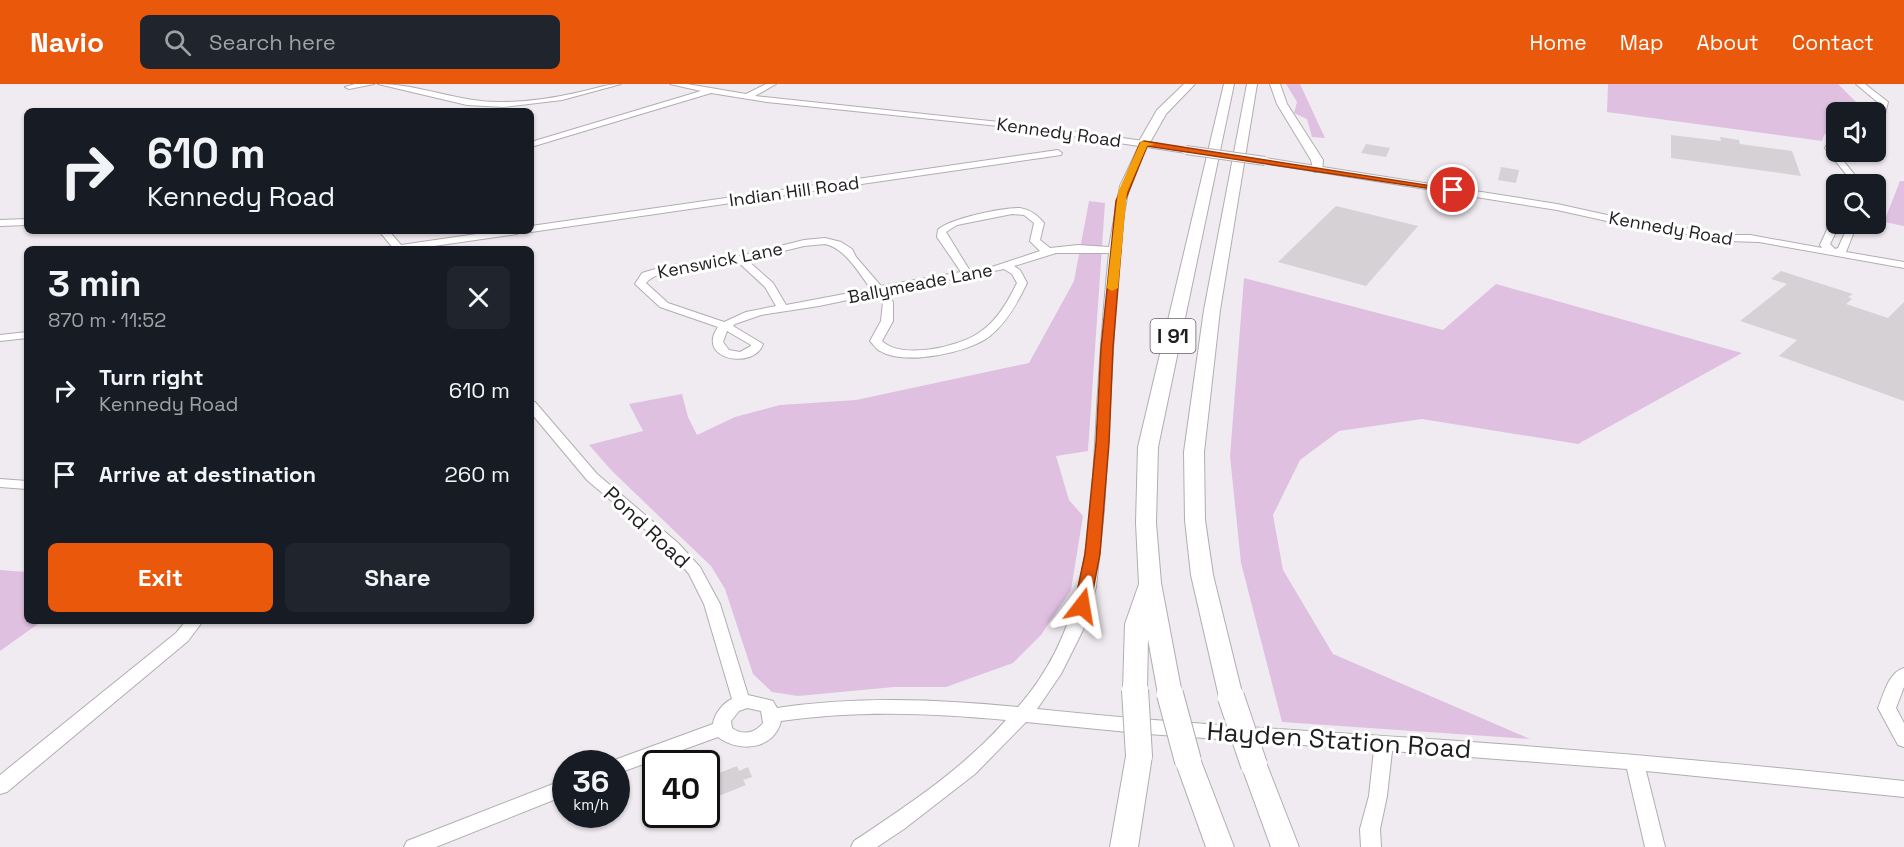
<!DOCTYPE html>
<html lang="en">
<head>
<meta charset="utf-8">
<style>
  body { margin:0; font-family:"Space Grotesk",sans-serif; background:#20242c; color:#f1f3f6; height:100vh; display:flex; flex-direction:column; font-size:22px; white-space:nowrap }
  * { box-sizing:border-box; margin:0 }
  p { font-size:20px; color:#9ea1a6 }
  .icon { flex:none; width:33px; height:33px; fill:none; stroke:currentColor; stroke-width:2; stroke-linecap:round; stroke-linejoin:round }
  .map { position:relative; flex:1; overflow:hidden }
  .side { position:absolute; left:24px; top:162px; width:510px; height:378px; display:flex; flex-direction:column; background:#171b24; border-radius:9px; box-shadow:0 2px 4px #0004 }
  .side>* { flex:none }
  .banner { position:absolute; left:24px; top:24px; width:510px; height:126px; border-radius:9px; box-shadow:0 2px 4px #0004; background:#171b24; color:#f1f3f6; overflow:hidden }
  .tools { position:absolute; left:1826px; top:18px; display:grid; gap:12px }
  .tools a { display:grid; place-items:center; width:60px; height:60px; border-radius:9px; background:#171b24; box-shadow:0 2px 4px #0004; font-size:30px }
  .speed { position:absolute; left:552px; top:666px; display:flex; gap:12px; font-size:30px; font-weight:700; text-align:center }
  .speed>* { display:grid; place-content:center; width:78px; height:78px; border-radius:50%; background:#171b24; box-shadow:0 2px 4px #0004; line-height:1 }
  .speed small { font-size:15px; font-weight:400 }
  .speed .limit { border:3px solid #111; border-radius:9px; background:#fff; color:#111 }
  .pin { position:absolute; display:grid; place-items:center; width:51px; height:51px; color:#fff; margin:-26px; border:3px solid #fff; border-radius:50%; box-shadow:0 2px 6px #0007 }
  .me { position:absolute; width:66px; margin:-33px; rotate:14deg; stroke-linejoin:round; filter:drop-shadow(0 0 4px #0008) }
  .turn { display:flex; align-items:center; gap:21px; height:126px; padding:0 24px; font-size:27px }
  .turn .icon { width:78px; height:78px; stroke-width:2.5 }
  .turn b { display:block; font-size:42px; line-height:51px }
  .round { display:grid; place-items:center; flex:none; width:63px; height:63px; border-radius:9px; background:#20242c }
  .summary { display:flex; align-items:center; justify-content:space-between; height:102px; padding:0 24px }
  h1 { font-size:36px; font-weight:600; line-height:45px }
  .cta { display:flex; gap:12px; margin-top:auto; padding:12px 24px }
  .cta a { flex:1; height:69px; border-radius:9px; background:#ea580c; color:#fff; font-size:24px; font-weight:600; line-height:69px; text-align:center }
  .cta a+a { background:#20242c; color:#f1f3f6 }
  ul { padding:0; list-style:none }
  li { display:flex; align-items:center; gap:18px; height:84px; padding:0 24px }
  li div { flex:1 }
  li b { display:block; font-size:22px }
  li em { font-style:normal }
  header { display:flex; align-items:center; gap:36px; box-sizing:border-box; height:84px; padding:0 30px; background:#ea580c; color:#fff }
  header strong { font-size:28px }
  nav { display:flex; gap:33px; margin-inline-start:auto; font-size:21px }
  .search { width:420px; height:54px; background:#20242c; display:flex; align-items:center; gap:15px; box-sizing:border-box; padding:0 21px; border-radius:9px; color:#9ea1a6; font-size:22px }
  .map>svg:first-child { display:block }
  .green { fill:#dfc0e1 }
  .building { fill:#d5d1d5 }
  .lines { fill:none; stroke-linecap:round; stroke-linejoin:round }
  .minor-casing { stroke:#b2adb2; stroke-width:2 }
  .highway-casing { stroke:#b2adb2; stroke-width:2 }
  .minor { fill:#fff; fill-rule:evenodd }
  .highway { fill:#fff; fill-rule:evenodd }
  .minor-bridge-casing { stroke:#b2adb2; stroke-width:10; stroke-linecap:butt }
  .highway-bridge-casing { stroke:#b2adb2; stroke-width:28; stroke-linecap:butt }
  .minor-bridge { stroke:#fff; stroke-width:8 }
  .highway-bridge { stroke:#fff; stroke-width:26 }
  .route { fill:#ea580c; stroke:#983908; stroke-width:1.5 }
  .slow { fill:#f59e0b }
  .labels { text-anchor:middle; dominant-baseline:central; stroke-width:6; stroke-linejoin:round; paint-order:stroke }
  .far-street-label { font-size:18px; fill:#201f20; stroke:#fff }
  .shield { fill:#fff; stroke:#636263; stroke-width:1.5 }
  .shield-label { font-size:20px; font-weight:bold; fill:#201f20 }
  .street-label { font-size:21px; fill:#201f20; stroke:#fff }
  .near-street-label { font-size:26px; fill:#201f20; stroke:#fff }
</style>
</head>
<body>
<header>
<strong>Navio</strong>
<div class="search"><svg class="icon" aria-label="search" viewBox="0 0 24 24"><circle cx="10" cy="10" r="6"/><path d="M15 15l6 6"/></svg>Search here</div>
<nav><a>Home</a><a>Map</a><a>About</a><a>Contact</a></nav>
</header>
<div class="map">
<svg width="1904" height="763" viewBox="0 0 1904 763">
  <rect width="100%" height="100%" fill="#f0ebf0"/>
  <path class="green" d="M1286,0H1300L1325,54L1312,53L1307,35L1294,29L1297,18Z
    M1608,0H1838L1864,26L1876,28H1836V42L1824,51L1822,57L1607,28Z
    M1900,97H1904V142L1884,138Z
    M1089,117L1105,119L1088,367L1056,372L1069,416L1083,432L1071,506L1041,551L1013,579L946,603H894L798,612L772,608L753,590L725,505L711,482L613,388L589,361L643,347L629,320L682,310L688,333L697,351L735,333L780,321L856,316L1029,279L1074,197Z
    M1244,194L1443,246L1496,200L1742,269L1578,360L1422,335L1339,347L1300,376L1273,431L1283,486L1333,570L1530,655L1282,638L1241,479L1230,372Z
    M0,486L27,488V537H42L0,567Z"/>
  <path class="building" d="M1671,51L1721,57L1720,53L1739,56L1740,60L1792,67L1801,92L1671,74Z
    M1366,60L1390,64L1386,73L1361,69Z
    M1501,83L1519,86L1516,99L1498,96Z
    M1336,122L1418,142L1366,202L1278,178Z
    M1781,187L1853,210L1848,213L1852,215L1846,220L1888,234L1904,218V317L1779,272L1797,256L1740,237L1787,200L1771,195Z
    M737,682L739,687L748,683L752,693L743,696L746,701L706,717V694Z"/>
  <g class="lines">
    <g class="minor-casing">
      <path id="minor" d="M355,0H374L349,5L345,3Z
        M378,0C421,0 459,19 502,18C528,18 554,14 580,8C594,5 606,0 621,0L562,16L504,23L467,21Z
        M670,0H687L746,10L766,0H776L755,12L1019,40L1144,57L1190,66L1186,69L1147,63L1129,102L1119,159L1121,167L1118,176L1104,426L1096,503L1083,546L1061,590L1037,625C1167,639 1299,646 1430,655C1588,666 1746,680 1904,697V713L1646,687L1665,763H1645L1627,685L1392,667L1387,712L1380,745L1381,763H1361L1360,745L1369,712L1374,666L1148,650L1026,638L975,690L904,745L877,763H851L854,757C908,721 963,685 1006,636C931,629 857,626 781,637C774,666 739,669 718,653L616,690V680H609V678L713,640C714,630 724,618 732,615L704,520L689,490L668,465L587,396L531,329V317L535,318L597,390L678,459L700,483L720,520L748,611L773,617L777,624C857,612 937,615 1018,623C1089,543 1090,444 1096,343C1099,285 1103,227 1109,169H1056L1014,182L1020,186L1027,199C1018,218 1007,238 990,252C969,269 904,282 880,267C876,265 873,260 870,257L881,237L883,218L876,210L819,222L761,231L735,240L733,242L763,260C755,286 695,276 718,243L660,223L635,200L642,189L665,182L740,172L804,156L825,154L841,158L852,165L856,173L881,202L961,188L937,153L938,146C947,135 1005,123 1020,124C1031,126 1037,131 1044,139L1040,156L1050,164L1078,161L1109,163L1120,102L1139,62L1019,44L767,18L711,9L531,63V58L701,7ZM1012,130L1024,131L1034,139L1030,157L1040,167L992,183L970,187L946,148L957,141ZM825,160C846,165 858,188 871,205L786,221L773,199L747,176L804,162ZM738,178L765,203L776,222L746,228L724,238L668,219L646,199C657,183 717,181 738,178ZM1004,185L1012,190L1017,199C1008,217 997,237 980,248C960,263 901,276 882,257L893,237V218L885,208ZM727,247L751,261V262L740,268L729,266L723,258ZM747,624L761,627L763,639C755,649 743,652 732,644L731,637L739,627Z
        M1856,0H1865L1888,18L1884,34L1875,37V32L1881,21Z
        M1833,49H1836V59L1833,64L1862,100H1854L1825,64Z
        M1058,66L1062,69L1061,71L531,148L528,147H531V142Z
        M1265,74L1557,120L1607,131L1727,151H1750L1822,164L1820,161L1831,137L1836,134V140H1840L1830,160L1835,165L1838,164L1849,140H1857L1846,168L1904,178V184L1759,158L1727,157L1607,137L1557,126L1262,79V75Z
        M27,135V141L0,142V136Z
        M379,147H389L401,161L497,147H522L517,150L413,165H394Z
        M27,248V254L0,257V251Z
        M0,395L27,397V405L0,403Z
        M186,537H203L188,557L7,708L0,710V691L176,549Z
        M1904,584V603L1896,624L1904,639V663L1898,661L1878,624C1884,610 1888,589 1904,584Z
        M566,695V711L436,763H404L407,757Z"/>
    </g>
    <g class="highway-casing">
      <path id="highway" d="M1184,0H1195L1166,30L1148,62H1140L1138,59L1157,26Z
        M1224,0H1234L1158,363L1156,439L1161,499L1182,610L1179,617L1170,620L1161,617L1158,610L1148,555L1147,606L1144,613L1135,615L1126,613L1123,606L1125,540L1139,500L1136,439L1138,363Z
        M1247,0H1257L1220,226L1204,368L1205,436L1213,491L1243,613L1240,620L1231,623L1222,620L1219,613L1191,491L1185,436L1184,368L1204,226Z
        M1270,0H1280L1287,20L1323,76L1322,88H1314L1311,76L1277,20Z
        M1139,661L1148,664L1152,672L1138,763H1110L1126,672L1130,664Z
        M1188,666L1197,669L1201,677L1234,763H1206L1175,677L1179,669Z
        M1254,670L1263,673L1267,681L1299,763H1271L1241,681L1245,673Z"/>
    </g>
    <use href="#minor" class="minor"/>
    <use href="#highway" class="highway"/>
    <g class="minor-bridge-casing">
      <path id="minor-bridge" d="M1186,66L1265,77"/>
    </g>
    <g class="highway-bridge-casing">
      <path id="highway-bridge" d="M1135,606L1139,672
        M1170,610L1188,677
        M1231,613L1254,681"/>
    </g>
    <use href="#minor-bridge" class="minor-bridge"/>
    <use href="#highway-bridge" class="highway-bridge"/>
  </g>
  <path class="route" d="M1144,57L1458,106L1453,108L1147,62L1125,117L1113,264L1109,359L1100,470L1090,522L1082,527L1074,522L1085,470L1096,359L1101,264L1116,117L1140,59Z"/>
  <path class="slow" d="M1141,57L1155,60L1147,62L1127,108L1118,204L1112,207L1107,204L1118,108Z"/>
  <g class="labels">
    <g class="far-street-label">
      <text transform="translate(1059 48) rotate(8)">Kennedy Road</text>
      <text transform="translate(794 107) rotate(-8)">Indian Hill Road</text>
      <text transform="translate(1671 144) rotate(10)">Kennedy Road</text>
      <text transform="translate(720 176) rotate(-11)">Kenswick Lane</text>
      <text transform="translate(920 199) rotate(-11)">Ballymeade Lane</text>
    </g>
    <rect class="shield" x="1150.5" y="235" width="45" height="34" rx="4.5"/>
    <g class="shield-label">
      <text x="1173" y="252">I 91</text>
    </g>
    <g class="street-label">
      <text transform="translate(647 443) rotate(43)">Pond Road</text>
    </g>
    <g class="near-street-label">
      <text transform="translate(1339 656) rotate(4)">Hayden Station Road</text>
    </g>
  </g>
</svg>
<div class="tools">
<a><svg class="icon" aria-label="sound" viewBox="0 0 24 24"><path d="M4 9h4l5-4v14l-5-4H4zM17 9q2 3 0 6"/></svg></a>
<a><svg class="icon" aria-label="search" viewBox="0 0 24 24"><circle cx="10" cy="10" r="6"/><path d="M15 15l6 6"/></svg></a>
</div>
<div class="speed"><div>36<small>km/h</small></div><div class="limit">40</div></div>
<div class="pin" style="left:1453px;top:106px;background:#d93025"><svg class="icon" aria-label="arrive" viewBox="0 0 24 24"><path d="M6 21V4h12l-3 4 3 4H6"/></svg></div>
<svg class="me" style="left:1082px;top:522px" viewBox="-20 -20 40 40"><path d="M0-17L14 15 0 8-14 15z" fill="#ea580c" stroke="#fff" stroke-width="4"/></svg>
<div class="banner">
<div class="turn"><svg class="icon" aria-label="right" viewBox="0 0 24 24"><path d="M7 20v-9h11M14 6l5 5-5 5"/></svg><div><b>610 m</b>Kennedy Road</div></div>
</div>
<section class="side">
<div class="summary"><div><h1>3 min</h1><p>870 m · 11:52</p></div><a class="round"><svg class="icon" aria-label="close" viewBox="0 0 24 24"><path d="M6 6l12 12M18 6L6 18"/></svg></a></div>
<ul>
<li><svg class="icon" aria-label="right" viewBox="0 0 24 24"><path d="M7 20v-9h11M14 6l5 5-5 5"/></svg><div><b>Turn right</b><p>Kennedy Road</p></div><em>610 m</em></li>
<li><svg class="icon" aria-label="arrive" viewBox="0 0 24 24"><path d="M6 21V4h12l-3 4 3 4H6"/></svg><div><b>Arrive at destination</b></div><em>260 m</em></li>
</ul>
<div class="cta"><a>Exit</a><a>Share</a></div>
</section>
</div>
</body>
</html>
